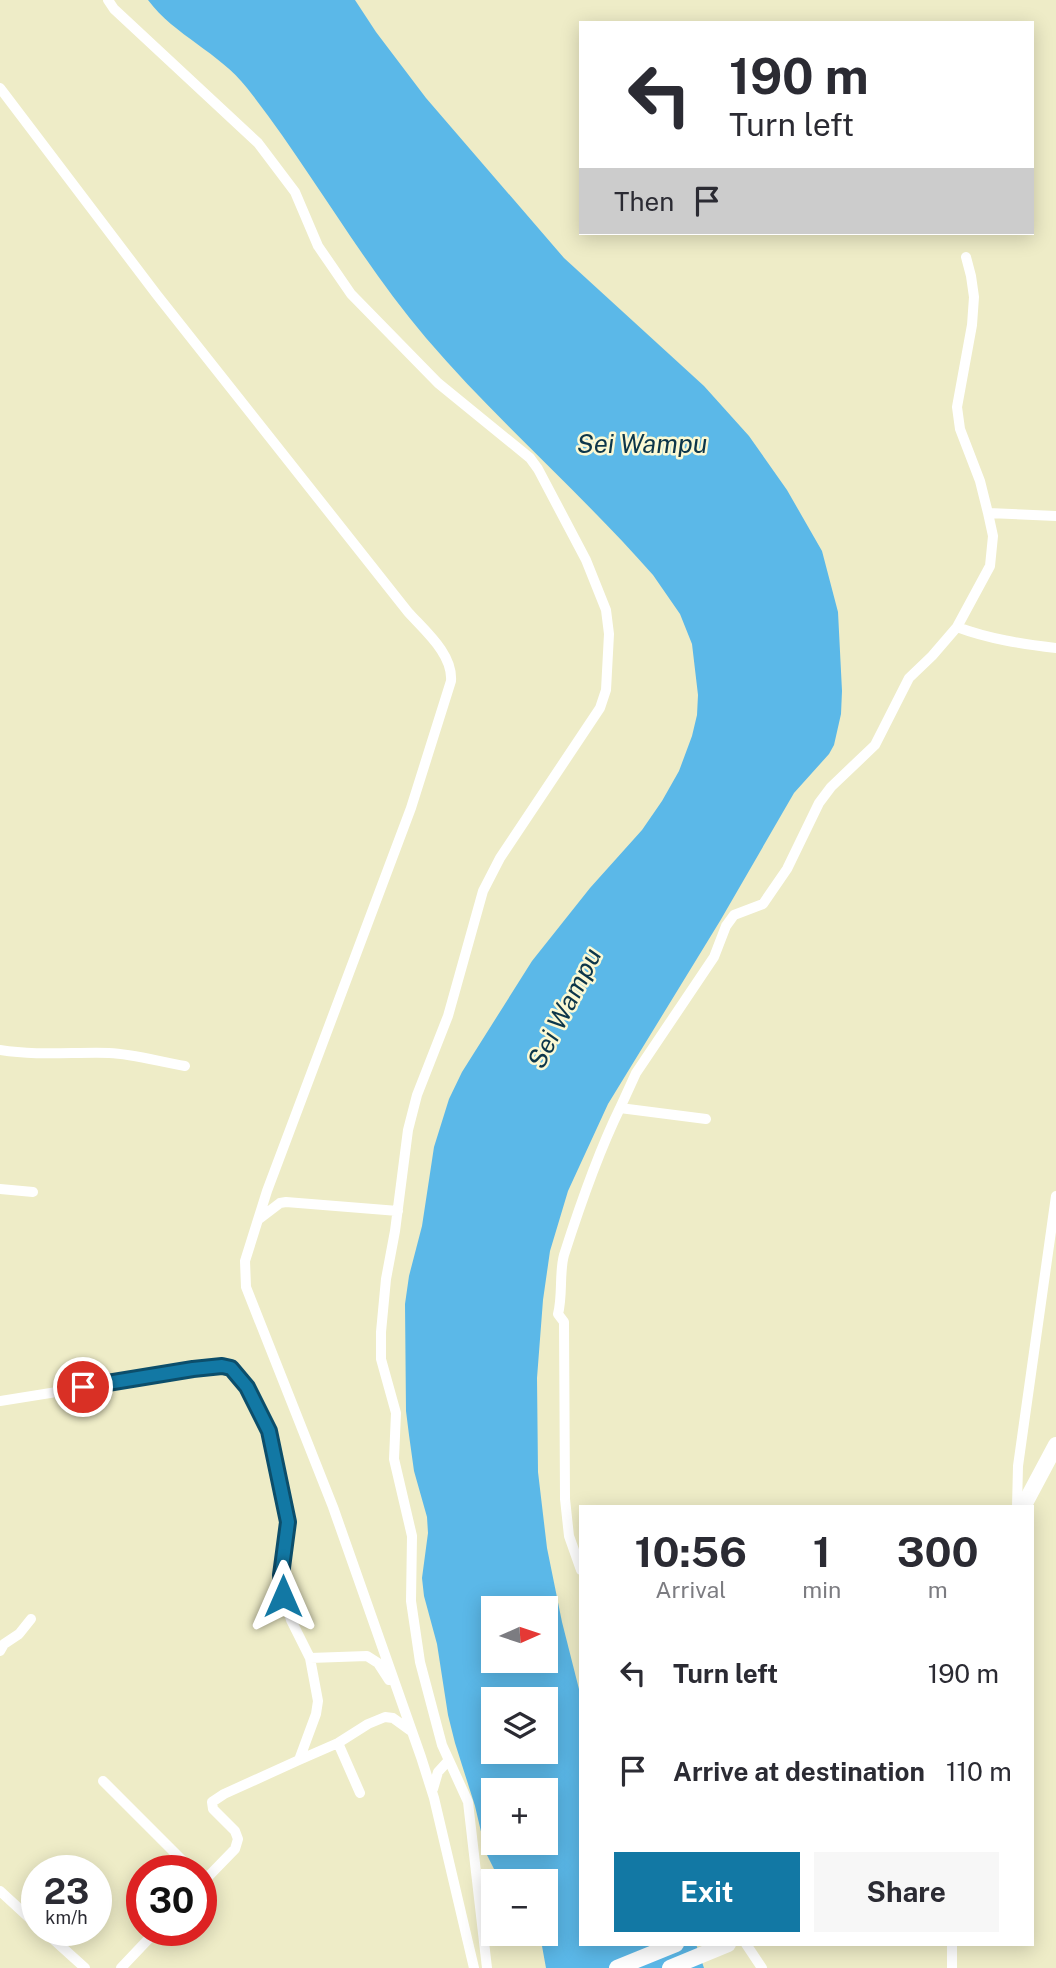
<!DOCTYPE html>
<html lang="en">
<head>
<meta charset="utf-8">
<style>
  body { margin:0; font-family:"Public Sans",sans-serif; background:#f7f7f7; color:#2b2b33; height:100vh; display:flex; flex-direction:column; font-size:26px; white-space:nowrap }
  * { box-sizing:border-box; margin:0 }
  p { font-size:23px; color:#7c7c81 }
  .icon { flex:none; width:38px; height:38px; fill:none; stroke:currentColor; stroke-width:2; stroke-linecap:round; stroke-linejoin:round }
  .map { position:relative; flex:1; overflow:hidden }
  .details { position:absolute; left:579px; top:1505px; width:455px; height:441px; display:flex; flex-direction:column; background:#fff; border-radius:0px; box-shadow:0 4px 18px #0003 }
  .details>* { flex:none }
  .banner { position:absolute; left:579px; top:21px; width:455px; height:214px; border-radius:0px; box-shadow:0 4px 18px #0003; background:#fff; color:#2b2b33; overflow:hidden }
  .needle { width:46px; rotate:87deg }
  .buttons { position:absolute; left:481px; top:1596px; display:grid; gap:14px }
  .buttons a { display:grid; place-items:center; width:77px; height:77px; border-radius:0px; background:#fff; box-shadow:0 4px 18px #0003; font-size:35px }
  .speed { position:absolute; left:21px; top:1855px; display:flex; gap:14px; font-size:35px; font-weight:700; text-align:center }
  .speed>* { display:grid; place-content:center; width:91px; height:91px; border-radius:50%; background:#fff; box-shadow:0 4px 18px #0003; line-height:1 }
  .speed small { font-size:18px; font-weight:400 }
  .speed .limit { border:10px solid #d22; background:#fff; color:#111 }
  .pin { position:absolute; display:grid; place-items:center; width:60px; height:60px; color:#fff; margin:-30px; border:4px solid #fff; border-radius:50%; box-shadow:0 2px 7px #0007 }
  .me { position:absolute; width:77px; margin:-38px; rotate:0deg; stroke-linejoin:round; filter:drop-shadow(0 0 5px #0008) }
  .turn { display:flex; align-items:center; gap:24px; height:147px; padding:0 35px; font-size:32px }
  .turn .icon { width:91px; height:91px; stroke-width:2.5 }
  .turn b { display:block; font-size:49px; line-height:60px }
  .then { display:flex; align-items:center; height:66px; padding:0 35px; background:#0003; gap:14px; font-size:26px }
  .eta { display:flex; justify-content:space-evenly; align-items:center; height:119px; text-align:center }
  .eta b { font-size:42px; font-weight:700; line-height:49px }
  .cta { display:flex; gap:14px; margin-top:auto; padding:14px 35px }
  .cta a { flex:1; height:80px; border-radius:0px; background:#1278a4; color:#fff; font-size:28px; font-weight:700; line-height:80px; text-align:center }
  .cta a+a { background:#f7f7f7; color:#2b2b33 }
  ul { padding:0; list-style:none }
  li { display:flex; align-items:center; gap:21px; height:98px; padding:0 35px }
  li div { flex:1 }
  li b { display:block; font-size:26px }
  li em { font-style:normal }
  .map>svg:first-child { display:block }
  .water { fill:#5bb8e8; fill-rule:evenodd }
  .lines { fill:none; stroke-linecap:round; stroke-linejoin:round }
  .minor { stroke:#fff; stroke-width:10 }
  .highway { stroke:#fff; stroke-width:16 }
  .route-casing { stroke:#0c4e6b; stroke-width:18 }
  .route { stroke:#1278a4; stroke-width:12 }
  .labels { text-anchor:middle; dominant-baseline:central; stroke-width:5; stroke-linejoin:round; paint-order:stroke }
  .water-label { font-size:26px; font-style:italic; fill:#0c364a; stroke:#fbf9d4 }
</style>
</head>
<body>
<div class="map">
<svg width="1056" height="1968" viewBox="0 0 1056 1968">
  <rect width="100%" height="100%" fill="#eeecc7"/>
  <path class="water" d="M148,0H355L376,32L426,98L564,258L704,386L749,436L787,490L822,551L838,612L842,691L841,714L834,745L829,754L794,793L720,921L608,1104L568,1191L550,1251L543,1300L537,1378L538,1472L547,1548L562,1622L581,1697V1944H696L704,1968H546L542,1946L535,1934H546V1881H500L486,1853L475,1806L455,1743L448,1715L437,1644L424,1596L422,1578L428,1533L427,1517L414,1471L409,1435L406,1411L405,1304L409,1276L422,1226L434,1147L449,1099L462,1072L532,961L590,888L642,830L662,801L679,771L692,736L697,715L698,695L692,644L680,614L653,575C581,493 497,421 426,338C359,259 310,168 247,88C219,52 175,36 148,0ZM494,1608H546V1661H494ZM494,1699H546V1752H494ZM494,1790H546V1843H494Z"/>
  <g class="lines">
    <path class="minor" d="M108,0L114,9L258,143L295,192L318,246L351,294L438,383L530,458L538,469L586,560L606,610L609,634L606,690L600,708L500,858L483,891L448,1016L417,1095L408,1130L395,1231L386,1279L381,1332V1359L396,1413L394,1459L412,1536L411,1601L420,1662L442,1745L468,1802L487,1968
      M0,88L157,295L408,612C425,631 453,654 451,681L411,808L267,1191L245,1261L246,1287L333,1507L421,1757L434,1798L474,1968
      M988,513L1056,516
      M957,627C989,639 1022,644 1056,648
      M0,1050C37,1056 72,1052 109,1053C134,1054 160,1062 185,1066
      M620,1108L636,1073L714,957L726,926L734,915L763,904L787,869L819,803L831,787L875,745L909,678L932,656L957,627L990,566L993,536L988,513L980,481L960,429L957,407L972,325L974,297L971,276L966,257
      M0,1189L33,1192
      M259,1219L280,1203L286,1202L398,1211
      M0,1401L225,1365L231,1368L247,1387L268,1425L287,1516L281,1585L291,1620L310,1658L318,1701L316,1714L299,1760L224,1794L212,1802L213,1809L235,1831L238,1839L235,1849L201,1884
      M1017,1507L1018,1466L1056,1196
      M581,1570L569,1536L565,1499L564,1322L558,1314C563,1295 559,1273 564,1255C580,1205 597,1155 620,1108L706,1119
      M0,1651L4,1644L19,1634L31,1619
      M310,1658L367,1656L378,1663L389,1680
      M338,1743L360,1793
      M299,1760L338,1743L368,1724L385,1717L393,1718L411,1731
      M103,1781L193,1871
      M433,1789L438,1772L448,1761
      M0,1891L37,1925
      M43,1930L85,1968
      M746,1944L762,1968
      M121,1968L157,1930
      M952,1968V1944"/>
    <path class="highway" d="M1023,1507L1056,1445
      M617,1968L676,1944
      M670,1968L728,1944"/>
  </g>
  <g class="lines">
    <g class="route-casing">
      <path id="route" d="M83,1387L193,1369L222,1366L231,1368L247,1387L269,1431L288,1522L281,1575L283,1596"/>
    </g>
    <use href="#route" class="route"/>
  </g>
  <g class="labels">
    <g class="water-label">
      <text x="642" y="443">Sei Wampu</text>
      <text transform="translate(564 1008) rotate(-63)">Sei Wampu</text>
    </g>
  </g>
</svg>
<div class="buttons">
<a><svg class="needle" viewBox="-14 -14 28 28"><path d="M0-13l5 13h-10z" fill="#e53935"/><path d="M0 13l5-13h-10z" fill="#7c7c81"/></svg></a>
<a><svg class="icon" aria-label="layers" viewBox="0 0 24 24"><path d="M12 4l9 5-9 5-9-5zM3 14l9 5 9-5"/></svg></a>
<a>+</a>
<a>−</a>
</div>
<div class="speed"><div>23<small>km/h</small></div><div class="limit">30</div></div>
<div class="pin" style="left:83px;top:1387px;background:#d93025"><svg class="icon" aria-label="arrive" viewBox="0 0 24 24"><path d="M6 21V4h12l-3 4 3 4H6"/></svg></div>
<svg class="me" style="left:283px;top:1596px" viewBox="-20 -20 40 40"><path d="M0-17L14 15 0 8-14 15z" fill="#1278a4" stroke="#fff" stroke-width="4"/></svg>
<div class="banner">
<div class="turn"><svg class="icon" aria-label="left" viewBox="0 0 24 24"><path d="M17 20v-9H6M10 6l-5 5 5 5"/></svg><div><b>190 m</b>Turn left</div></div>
<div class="then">Then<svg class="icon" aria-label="arrive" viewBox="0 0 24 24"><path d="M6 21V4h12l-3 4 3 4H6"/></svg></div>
</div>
<section class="details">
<div class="eta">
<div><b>10:56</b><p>Arrival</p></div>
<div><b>1</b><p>min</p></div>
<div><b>300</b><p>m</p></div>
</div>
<ul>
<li><svg class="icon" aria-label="left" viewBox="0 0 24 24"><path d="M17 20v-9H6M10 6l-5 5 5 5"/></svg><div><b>Turn left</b></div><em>190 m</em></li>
<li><svg class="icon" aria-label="arrive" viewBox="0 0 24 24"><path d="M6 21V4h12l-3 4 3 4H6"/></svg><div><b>Arrive at destination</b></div><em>110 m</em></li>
</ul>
<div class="cta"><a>Exit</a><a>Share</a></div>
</section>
</div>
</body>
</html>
